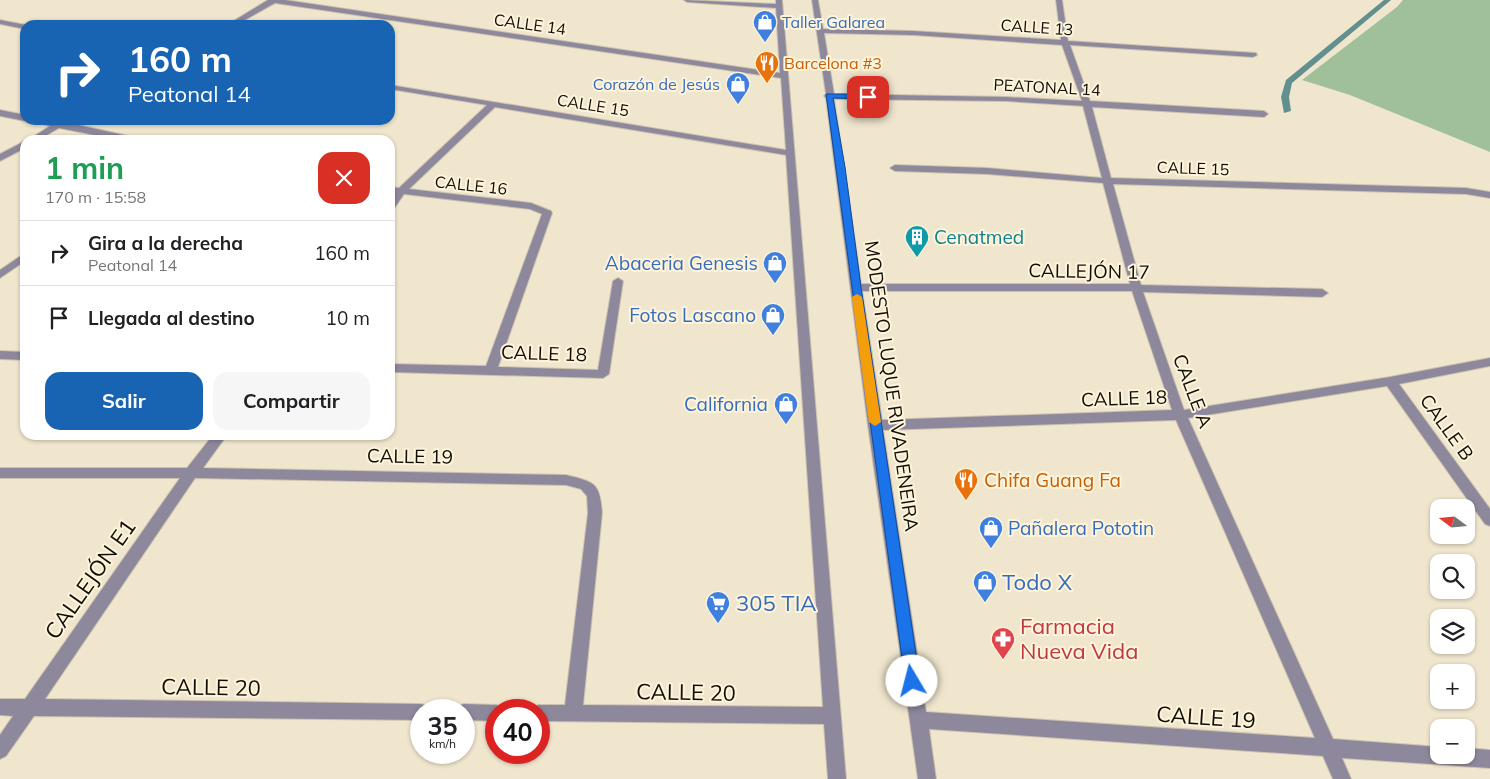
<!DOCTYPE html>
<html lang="es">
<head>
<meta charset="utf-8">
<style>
  body { margin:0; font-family:Mulish,sans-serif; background:#f6f6f6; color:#202124; height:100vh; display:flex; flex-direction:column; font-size:19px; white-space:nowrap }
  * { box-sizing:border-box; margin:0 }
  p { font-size:16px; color:#757577 }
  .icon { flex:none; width:28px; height:28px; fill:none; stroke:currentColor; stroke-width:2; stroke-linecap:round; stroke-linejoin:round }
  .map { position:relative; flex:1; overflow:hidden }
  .details { position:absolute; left:20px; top:135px; width:375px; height:305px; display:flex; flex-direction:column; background:#fff; border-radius:15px; box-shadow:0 1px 4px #0004 }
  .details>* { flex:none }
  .top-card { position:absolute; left:20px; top:20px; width:375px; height:105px; border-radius:15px; box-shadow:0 1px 4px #0004; background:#1864b3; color:#fff; overflow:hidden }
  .needle { width:32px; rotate:286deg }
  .fabs { position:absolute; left:1430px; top:499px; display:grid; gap:10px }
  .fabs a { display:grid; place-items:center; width:45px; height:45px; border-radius:10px; background:#fff; box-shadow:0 1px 4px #0004; font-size:25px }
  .speed { position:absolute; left:410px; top:699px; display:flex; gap:10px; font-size:25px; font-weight:700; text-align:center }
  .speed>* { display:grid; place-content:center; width:65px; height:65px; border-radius:50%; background:#fff; box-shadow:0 1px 4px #0004; line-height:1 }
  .speed small { font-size:12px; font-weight:400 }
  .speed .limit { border:8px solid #d22; background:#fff; color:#111 }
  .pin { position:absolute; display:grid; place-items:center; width:42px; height:42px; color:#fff; margin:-21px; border-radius:10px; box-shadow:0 2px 8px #0006 }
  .me { position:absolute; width:55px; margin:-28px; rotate:352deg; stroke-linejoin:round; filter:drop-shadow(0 0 4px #0008) }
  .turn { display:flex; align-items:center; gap:18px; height:105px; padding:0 25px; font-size:22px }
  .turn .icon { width:65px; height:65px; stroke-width:2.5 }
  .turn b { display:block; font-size:35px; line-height:42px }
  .round { display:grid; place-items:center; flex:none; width:52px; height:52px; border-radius:15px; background:#f6f6f6 }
  .summary { display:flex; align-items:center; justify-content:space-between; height:85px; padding:0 25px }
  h1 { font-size:30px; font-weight:700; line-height:38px; color:#1e9e55 }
  .action { display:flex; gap:10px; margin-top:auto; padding:10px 25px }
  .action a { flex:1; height:58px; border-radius:15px; background:#1864b3; color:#fff; font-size:20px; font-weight:700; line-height:58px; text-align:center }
  .action a+a { background:#f6f6f6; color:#202124 }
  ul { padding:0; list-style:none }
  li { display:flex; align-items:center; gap:15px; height:65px; padding:0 25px; border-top:1px solid #e0e0e0 }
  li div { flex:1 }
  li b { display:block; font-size:19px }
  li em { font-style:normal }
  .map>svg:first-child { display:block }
  .green { fill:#9fc098 }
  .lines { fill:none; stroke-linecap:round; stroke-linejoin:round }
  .stream { fill:#62908f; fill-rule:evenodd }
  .minor-casing { stroke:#ccc3ae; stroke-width:2 }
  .minor { fill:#8e889d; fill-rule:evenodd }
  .route { fill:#1a73e8; stroke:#114b97 }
  .slow { fill:#f59e0b }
  .labels { text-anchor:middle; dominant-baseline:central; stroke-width:4; stroke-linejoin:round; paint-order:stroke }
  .far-shop-label { font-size:16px; fill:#366cbe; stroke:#fdf4db; text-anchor:start }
  .far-street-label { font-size:16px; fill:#110e06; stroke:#fdf4db }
  .far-food-label { font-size:16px; fill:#c56008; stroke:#fdf4db; text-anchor:start }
  .culture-label { font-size:19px; fill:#0d838f; stroke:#fdf4db; text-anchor:start }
  .shop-label { font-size:19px; fill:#366cbe; stroke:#fdf4db; text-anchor:end }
  .street-label { font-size:19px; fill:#110e06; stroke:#fdf4db }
  .food-label { font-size:19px; fill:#c56008; stroke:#fdf4db; text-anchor:start }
  .near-street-label { font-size:22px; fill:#110e06; stroke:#fdf4db }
  .near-shop-label { font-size:22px; fill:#366cbe; stroke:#fdf4db; text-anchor:start }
  .near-health-label { font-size:22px; fill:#be3a42; stroke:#fdf4db; text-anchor:start }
</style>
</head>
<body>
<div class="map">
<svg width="1490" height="779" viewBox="0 0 1490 779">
  <rect width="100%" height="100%" fill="#f0e6ce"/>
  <path class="green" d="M1403,0H1490V152L1350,95L1302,80L1397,7Z"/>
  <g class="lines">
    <path class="stream" d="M1384,0H1391L1292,83L1289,97L1291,111L1284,113L1281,97L1286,80Z"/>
    <g class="minor-casing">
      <path id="minor" d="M268,0H285L780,73L776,8L687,2L684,0L776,4V0H782L846,779H828L824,724L539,721V710H532L533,707L539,705H565L588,513L587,496L581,489L566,485L195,478L45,699L421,704L427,706L429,710H421V720L34,716L6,756L0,759V735L13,716L0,715V699H25L180,478H0V468H187L213,435H227L203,468L566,475C594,482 600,482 602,513L583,705L823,707L786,155L495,107L409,189L531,203L551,211L552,213L498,367L598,370L613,281L618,278L623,281L609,374L603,378L390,372V364L486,366L542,214L530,209L404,194L393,210L390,211V201L395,193H390V187L399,188L487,105L390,89V85L786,150L781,78L275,3L236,25H227Z
        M812,0H818L823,29L913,31L1061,40L1056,0H1062L1068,41L1256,53L1257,55L1253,57L1070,45L1090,101L1264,111L1268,114L1264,117L1092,107L1111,178L1466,188L1490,192V198L1466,194L1113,184L1141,285L1322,289L1328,293L1322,297L1143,292L1184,410L1390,377L1490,358V366L1399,384L1490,509V526L1485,524L1387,386L1188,418L1333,739L1439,747V755H1466V748L1490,750V768L1342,758L1351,779H1333L1323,756L929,729L936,779H918L868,425L826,98L824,96L826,94ZM824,33L913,35L1062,45L1082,101L1006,97L834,94ZM834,99L1006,101L1083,106L1102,178L987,168L895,165L890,168L895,171L987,174L1103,183L1130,284H861ZM862,291H1132L1172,410L882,420ZM1176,420L1315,738L926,712L883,430Z
        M0,20L26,25L25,29L0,24Z
        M0,110L25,115V120H27L25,121L0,116Z
        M29,120L60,121L133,137L137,140H120L59,128L38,140H28L50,126Z
        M25,141V148L0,161V154Z
        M25,253V261L0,278V270Z
        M0,351L25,352V360L0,359Z
        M464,704L496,705L502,707L503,710H496V721L464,720V710H456L458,706Z"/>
    </g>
    <use href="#minor" class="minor"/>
  </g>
  <path class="route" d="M826,94H868L872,97L868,99L833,98L845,167L861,287L920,681L918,686L912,688L907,686L905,681Z"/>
  <path class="slow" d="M857,294L862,297L881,422L875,426L869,422L852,297Z"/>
  <defs>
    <g id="shop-pin" transform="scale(1.25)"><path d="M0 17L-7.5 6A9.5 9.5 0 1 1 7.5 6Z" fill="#3f7fe0" stroke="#fdf4db"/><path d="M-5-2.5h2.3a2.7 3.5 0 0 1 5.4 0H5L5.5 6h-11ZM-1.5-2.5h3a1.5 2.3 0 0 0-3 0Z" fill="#fff"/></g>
    <g id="restaurant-pin" transform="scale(1.25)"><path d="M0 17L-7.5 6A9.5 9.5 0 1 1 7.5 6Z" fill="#e8710a" stroke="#fdf4db"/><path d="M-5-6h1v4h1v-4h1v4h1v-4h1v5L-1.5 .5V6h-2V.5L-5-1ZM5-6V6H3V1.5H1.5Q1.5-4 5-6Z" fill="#fff"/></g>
    <g id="building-pin" transform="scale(1.25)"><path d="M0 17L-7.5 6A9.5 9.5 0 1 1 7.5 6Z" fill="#0f9aa8" stroke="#fdf4db"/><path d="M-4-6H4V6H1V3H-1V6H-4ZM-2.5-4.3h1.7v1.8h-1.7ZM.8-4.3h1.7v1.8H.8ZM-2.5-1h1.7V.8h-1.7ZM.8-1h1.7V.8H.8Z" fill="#fff"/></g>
    <g id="supermarket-pin" transform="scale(1.25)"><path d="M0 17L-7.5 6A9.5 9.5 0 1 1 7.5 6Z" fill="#3f7fe0" stroke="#fdf4db"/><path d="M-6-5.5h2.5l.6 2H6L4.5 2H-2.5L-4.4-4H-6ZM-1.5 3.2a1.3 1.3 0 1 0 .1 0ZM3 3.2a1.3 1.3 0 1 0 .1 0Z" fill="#fff"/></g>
    <g id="pharmacy-pin" transform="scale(1.25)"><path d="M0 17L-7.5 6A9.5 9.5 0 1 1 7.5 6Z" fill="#e0444e" stroke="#fdf4db"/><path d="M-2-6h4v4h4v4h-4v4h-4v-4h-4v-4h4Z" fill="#fff"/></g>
  </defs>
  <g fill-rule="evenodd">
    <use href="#shop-pin" x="765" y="22"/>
    <use href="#restaurant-pin" x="767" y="63"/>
    <use href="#shop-pin" x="738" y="84"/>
    <use href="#building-pin" x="917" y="237"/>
    <use href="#shop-pin" x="775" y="263"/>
    <use href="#shop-pin" x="773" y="315"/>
    <use href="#shop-pin" x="786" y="404"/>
    <use href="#restaurant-pin" x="966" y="480"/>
    <use href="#shop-pin" x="991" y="528"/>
    <use href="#shop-pin" x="985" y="582"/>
    <use href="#supermarket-pin" x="718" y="603"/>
    <use href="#pharmacy-pin" x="1003" y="639"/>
  </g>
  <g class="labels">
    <g class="far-shop-label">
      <text x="782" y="22">Taller Galarea</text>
      <text x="720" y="84" text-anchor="end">Corazón de Jesús</text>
    </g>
    <g class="far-street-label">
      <text transform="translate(530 24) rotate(8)">CALLE 14</text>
      <text transform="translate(1037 27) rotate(4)">CALLE 13</text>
      <text transform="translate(1047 87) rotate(3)">PEATONAL 14</text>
      <text transform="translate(593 105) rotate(9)">CALLE 15</text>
      <text transform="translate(1193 168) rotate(2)">CALLE 15</text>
      <text transform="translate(471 185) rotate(6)">CALLE 16</text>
    </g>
    <g class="far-food-label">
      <text x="784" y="63">Barcelona #3</text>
    </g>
    <g class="culture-label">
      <text x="934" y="237">Cenatmed</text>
    </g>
    <g class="shop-label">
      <text x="758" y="263">Abaceria Genesis</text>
      <text x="756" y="315">Fotos Lascano</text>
      <text x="768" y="404">California</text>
      <text x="1008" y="528" text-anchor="start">Pañalera Pototin</text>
    </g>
    <g class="street-label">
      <text transform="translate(1089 271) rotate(1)">CALLEJÓN 17</text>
      <text transform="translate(544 353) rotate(2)">CALLE 18</text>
      <text transform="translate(892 386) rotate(82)">MODESTO LUQUE RIVADENEIRA</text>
      <text transform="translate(1193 391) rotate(69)">CALLE A</text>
      <text transform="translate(1124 398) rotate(-2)">CALLE 18</text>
      <text transform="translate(1447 427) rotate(54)">CALLE B</text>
      <text transform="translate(410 456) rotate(1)">CALLE 19</text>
    </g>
    <g class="food-label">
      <text x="984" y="480">Chifa Guang Fa</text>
    </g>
    <g class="near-street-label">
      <text transform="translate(90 579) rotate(-55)">CALLEJÓN E1</text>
      <text transform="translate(211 687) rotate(1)">CALLE 20</text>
      <text transform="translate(686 692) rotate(1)">CALLE 20</text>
      <text transform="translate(1206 717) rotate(4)">CALLE 19</text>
    </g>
    <g class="near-shop-label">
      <text x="1002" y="582">Todo X</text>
      <text x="736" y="603">305 TIA</text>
    </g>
    <g class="near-health-label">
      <text x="1020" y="626">Farmacia<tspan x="1020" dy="25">Nueva Vida</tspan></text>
    </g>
  </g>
</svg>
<div class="fabs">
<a><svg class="needle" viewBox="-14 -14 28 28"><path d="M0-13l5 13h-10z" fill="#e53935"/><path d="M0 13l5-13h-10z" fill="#757577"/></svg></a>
<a><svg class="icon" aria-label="search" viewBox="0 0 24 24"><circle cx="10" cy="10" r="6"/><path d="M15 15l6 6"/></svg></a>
<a><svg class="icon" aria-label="layers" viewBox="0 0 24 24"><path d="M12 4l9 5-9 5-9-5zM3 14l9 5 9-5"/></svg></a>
<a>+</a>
<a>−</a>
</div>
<div class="speed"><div>35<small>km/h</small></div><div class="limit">40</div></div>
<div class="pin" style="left:868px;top:97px;background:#d93025"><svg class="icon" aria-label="arrive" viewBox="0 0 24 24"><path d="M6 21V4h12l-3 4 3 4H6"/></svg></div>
<svg class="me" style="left:912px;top:681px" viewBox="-20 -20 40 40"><circle r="19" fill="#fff"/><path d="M0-13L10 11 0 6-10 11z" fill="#1a73e8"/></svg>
<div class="top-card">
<div class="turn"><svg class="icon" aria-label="right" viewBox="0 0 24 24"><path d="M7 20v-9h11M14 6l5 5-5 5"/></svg><div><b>160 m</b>Peatonal 14</div></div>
</div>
<section class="details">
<div class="summary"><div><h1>1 min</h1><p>170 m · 15:58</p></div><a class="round" style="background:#d93025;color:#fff"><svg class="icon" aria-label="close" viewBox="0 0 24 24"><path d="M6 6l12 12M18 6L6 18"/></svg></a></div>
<ul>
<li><svg class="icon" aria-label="right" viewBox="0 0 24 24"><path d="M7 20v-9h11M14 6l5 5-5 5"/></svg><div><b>Gira a la derecha</b><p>Peatonal 14</p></div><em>160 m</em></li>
<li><svg class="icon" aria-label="arrive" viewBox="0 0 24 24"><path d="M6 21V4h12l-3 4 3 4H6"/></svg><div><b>Llegada al destino</b></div><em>10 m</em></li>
</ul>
<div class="action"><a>Salir</a><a>Compartir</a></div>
</section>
</div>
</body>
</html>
